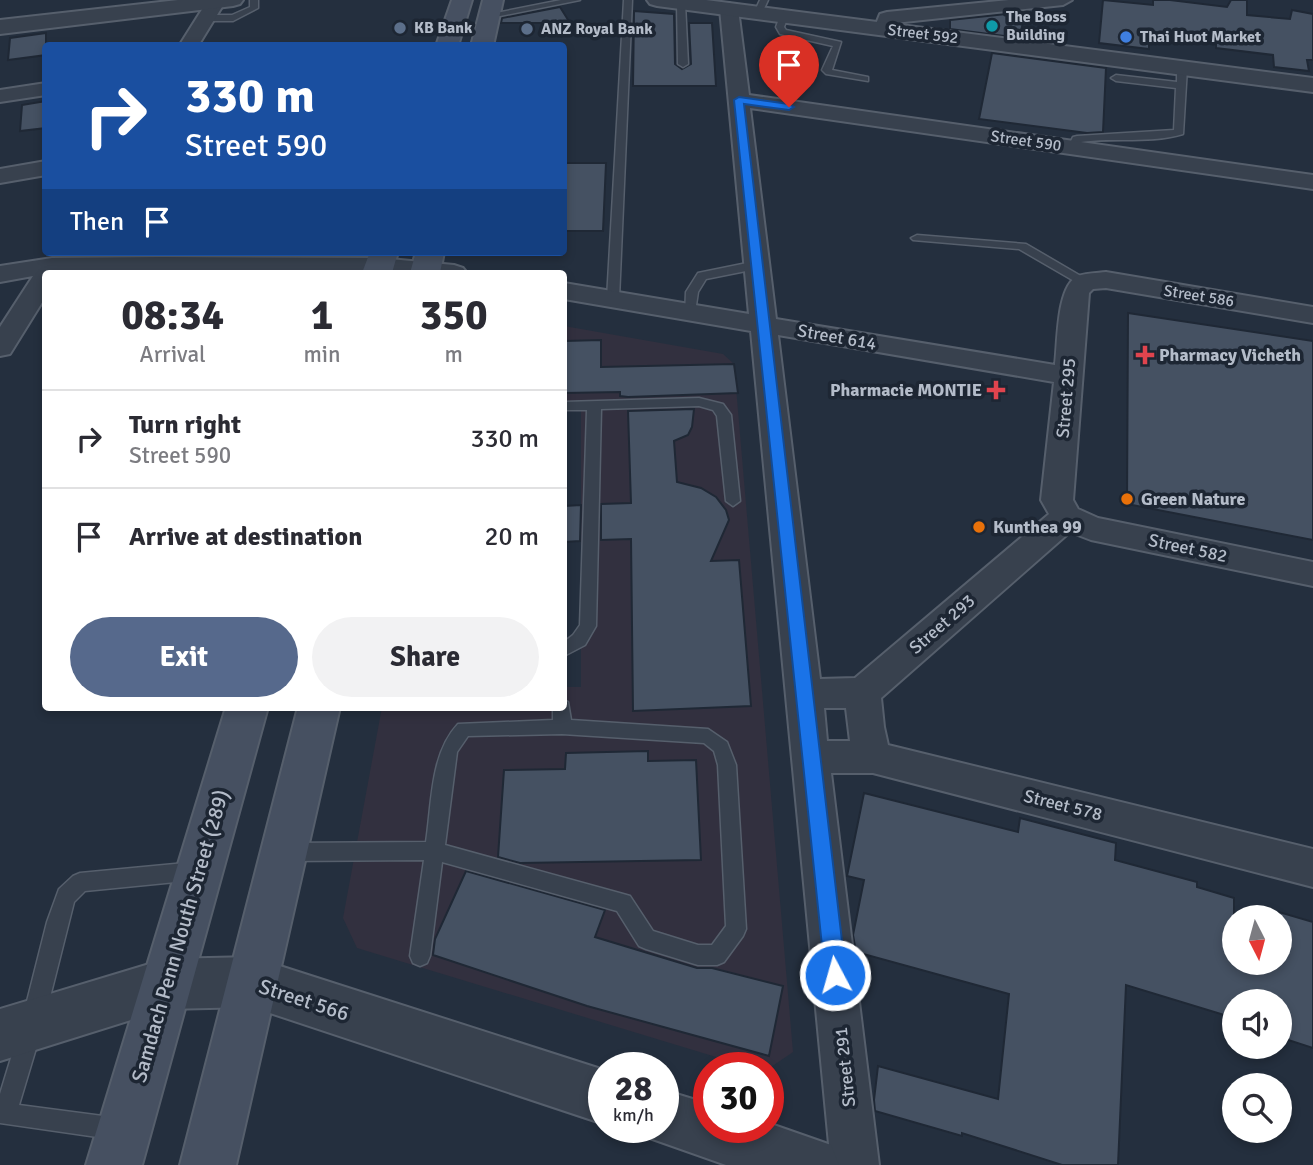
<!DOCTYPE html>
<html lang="en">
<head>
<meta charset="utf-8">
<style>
  body { margin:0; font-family:Signika,sans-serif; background:#f2f2f3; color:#2b2b33; height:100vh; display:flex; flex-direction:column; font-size:26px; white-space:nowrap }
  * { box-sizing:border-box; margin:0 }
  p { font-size:23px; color:#7c7c81 }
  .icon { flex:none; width:38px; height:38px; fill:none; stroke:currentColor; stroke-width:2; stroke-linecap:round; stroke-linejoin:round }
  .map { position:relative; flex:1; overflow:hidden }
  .sheet { position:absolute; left:42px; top:270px; width:525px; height:441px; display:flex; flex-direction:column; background:#fff; border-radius:7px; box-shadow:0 4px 10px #0003 }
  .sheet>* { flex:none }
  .top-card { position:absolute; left:42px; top:42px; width:525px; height:214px; border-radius:7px; box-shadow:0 4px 10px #0003; background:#1a4fa0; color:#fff; overflow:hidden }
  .needle { width:46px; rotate:174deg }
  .tools { position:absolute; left:1222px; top:905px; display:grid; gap:14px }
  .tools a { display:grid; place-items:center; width:70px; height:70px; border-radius:50%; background:#fff; box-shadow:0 4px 10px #0003; font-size:35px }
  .speed { position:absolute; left:588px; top:1052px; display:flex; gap:14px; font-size:35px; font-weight:700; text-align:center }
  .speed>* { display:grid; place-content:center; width:91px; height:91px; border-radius:50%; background:#fff; box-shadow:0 4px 10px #0003; line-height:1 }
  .speed small { font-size:18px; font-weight:400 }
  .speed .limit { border:10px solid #d22; background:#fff; color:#111 }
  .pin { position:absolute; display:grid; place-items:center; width:60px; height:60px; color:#fff; margin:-72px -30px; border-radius:50% 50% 50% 0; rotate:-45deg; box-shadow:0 0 7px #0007 }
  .pin .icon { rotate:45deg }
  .me { position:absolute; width:77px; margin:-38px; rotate:354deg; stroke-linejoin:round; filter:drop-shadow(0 0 5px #0008) }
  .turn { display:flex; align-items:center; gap:24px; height:147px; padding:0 28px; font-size:32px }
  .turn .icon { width:91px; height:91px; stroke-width:2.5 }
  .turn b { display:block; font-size:49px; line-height:60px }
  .then { display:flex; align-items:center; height:66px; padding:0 28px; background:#0003; gap:14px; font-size:26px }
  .eta { display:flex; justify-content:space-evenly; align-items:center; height:119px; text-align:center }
  .eta b { font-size:42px; font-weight:700; line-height:49px }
  .action { display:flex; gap:14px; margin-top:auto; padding:14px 28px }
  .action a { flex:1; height:80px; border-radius:42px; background:#56698c; color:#fff; font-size:28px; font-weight:700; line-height:80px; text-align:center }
  .action a+a { background:#f2f2f3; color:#2b2b33 }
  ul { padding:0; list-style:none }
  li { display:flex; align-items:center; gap:21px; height:98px; padding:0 28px; border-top:2px solid #e1e1e2 }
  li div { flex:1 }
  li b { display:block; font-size:26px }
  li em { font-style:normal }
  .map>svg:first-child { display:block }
  .medical { fill:#32303f }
  .building { fill:#455162; stroke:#1f2835; stroke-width:2 }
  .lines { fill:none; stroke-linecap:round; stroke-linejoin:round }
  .service-casing { stroke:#565f6c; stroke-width:3 }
  .minor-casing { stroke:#565f6c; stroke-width:4 }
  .tertiary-casing { stroke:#565f6c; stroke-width:4 }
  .secondary-casing { stroke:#565f6c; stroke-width:4 }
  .service { fill:#38414e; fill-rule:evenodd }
  .minor { fill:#38414e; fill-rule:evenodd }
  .tertiary { fill:#38414e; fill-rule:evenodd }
  .secondary { fill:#465061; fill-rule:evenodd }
  .route { fill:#1a73e8; stroke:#114b97; stroke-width:2 }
  .culture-dot { fill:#0f9aa8; stroke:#1d2633; stroke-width:2.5 }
  .service-dot { fill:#5c6f8a; stroke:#1d2633; stroke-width:2.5 }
  .shop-dot { fill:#3f7fe0; stroke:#1d2633; stroke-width:2.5 }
  .health-dot { fill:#e0444e; stroke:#1d2633; stroke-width:2.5 }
  .food-dot { fill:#e8710a; stroke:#1d2633; stroke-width:2.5 }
  .labels { text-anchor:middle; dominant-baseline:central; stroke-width:7; stroke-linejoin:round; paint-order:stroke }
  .far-poi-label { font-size:16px; font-weight:bold; fill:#b4bcc9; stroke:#1d2633; text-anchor:start }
  .far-street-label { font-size:16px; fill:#b4bcc9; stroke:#1d2633 }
  .street-label { font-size:18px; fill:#b4bcc9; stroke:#1d2633 }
  .poi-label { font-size:18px; font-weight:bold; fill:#b4bcc9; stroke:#1d2633; text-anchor:start }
  .near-street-label { font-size:21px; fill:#b4bcc9; stroke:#1d2633 }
</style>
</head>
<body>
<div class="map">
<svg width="1313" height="1165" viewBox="0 0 1313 1165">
  <rect width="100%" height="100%" fill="#242f3e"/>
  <path class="medical" d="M564,326L723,354L734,364L793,1052L768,1069L749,1067L357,948L343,918L382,707H564V687H581V402H564Z"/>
  <path class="building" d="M1103,0L1153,5V0H1170L1227,7L1231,0H1247V15L1290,19L1292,10L1313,14V60H1307L1309,71L1274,67L1273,55L1216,48V42L1149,34V49L1099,43Z
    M560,7L570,23H501L502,18Z
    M634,11L674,14L675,64L682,69L691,64L689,23H712L716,86H633Z
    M1026,12L1019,38L950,29V20Z
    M46,33V55L8,60L10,38Z
    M992,53L1106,68L1103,132L1087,133L979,119Z
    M46,101V128L20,131L22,105Z
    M564,163H606L603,231H564Z
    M1128,313L1313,341V540L1127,504Z
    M601,340V367L734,364L738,393L628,397L620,396V392L564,393V341Z
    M694,409L692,427L688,435L674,441L677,482L701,488L716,497L726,510L729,520L711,561L739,560L751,706L633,711L631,539L601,540V504L631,503L628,411Z
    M581,505L580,541L564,542V506Z
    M648,751V761L696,760L701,860L520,863L498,857L504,770L565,769L566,753Z
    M864,793L1018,832L1020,818L1116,843L1115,860L1197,882V887L1234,898V962H1279V912L1313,922V1048L1279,1037V1001H1234V1018L1126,985L1118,1165H1062L962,1133V1136L875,1111L874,1100L878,1066L998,1099L1009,994L856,952L853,935L864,880L847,876Z
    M466,871L605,910L595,937L697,968H712L783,986L769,1056L587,1006L433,955L435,939Z"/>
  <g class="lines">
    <g class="service-casing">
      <path id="service" d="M250,0H258V8L233,21H205L201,18L205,15H232L250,7Z
        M561,0H580L490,18L486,15Z
        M624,0H632L619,299L613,303L607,299Z
        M681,0L685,3L688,64L683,67L678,64L677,3Z
        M760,0H768L762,13L758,16L754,13Z
        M784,13L788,16L784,27L786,30L841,42L832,70L868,77V81L826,74L822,70L833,46L780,34L776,27L780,16Z
        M1182,65L1187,68L1183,134C1150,144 1114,137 1081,142L1077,149H1069L1068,147L1073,137L1077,136L1174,130L1176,88L1116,81L1111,78L1116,75L1177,82V68Z
        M917,235L1026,244L1091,282L1085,286L1081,285L1019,249L913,240L911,238Z
        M757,261L761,262V268L706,279L698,292L695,312L689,316L685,315L686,292L698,273Z
        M699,398L723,404L731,415L740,501L733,506L726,501L717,416L713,410L699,406L601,409L596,626L585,645L564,656V642L573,635L580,625L587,410H564V402Z
        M564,700L568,702L571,720L708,729L727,742L736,765L746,929L743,936L724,962L717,965H698L646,949L639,946L617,911L442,862L430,956L427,963L420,966L413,963L410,956L424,860L287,861L280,858L277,852L280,846L287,843L426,842C432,803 430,754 458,724L553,720V707H564ZM562,734L704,743L714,751L718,765L726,926L712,945H698L653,931L630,896L623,894L445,845L457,752L468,736Z
        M196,862L203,865L206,871L203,877L196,880L85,891L74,902L43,1025L19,1105L118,1118L126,1121L129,1129L126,1137L118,1140L0,1123V1094L21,1025L47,922L59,889L73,876L80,873Z"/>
    </g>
    <g class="minor-casing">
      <path id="minor" d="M208,0L225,2L198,46H179Z
        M1009,0H1072L1063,5L895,23L890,33L883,35L874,29L880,14L887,12Z
        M729,3L738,9L749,95L1313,175V189L750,108L776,319L1055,365C1058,343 1056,286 1078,276C1086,273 1097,273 1106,272L1313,307V323L1106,288L1093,289L1089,293L1073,500L1078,509L1098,518L1313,562V586L1091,540L1070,532L881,698L884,727L888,745L1313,849V887L873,773H831L879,1165H831L751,331L564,299V283L749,314L720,9ZM778,335L1054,382L1041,500L1049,514L855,678L820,679ZM824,708H846L850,741H827Z
        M46,83V95L0,102V90Z
        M46,161V175L0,183V169Z
        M162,257L379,258L454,265L463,268L467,273H46V296L10,354L0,356V327L33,276L0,282V266L52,258Z"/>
    </g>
    <g class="tertiary-casing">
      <path id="tertiary" d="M178,0H243L240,4L233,6L0,34V20Z
        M647,0H706L1313,78V92L657,6L650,4Z
        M252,957L604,1070V1124L252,1007L166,1009L0,1061V1009L166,959Z
        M663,1090L709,1104V1127H768V1123L831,1145L839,1165H726L644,1136L640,1127H663Z"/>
    </g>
    <g class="secondary-casing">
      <path id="secondary" d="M452,0H472L458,46H436Z
        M483,0H503L493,46H471Z
        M370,252H398L392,273H362Z
        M416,252H444L440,273H410Z
        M226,707H268L142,1165H86Z
        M298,707H340L236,1165H180Z"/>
    </g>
    <use href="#service" class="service"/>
    <use href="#minor" class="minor"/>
    <use href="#tertiary" class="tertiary"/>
    <use href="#secondary" class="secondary"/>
  </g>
  <path class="route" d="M739,97L789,104L794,107L789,110L744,104L846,975L842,982L835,985L828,982L825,975L734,100Z"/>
  <circle class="culture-dot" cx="992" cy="26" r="7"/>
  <g class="service-dot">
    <circle cx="400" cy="28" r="7"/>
    <circle cx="527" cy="29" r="7"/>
  </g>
  <circle class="shop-dot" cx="1126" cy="37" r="7"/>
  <g class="health-dot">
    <path d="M1141.5 344.5h7v7h7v7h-7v7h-7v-7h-7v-7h7z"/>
    <path d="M992.5 379.5h7v7h7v7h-7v7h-7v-7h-7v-7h7z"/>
  </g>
  <g class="food-dot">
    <circle cx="1127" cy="499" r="7"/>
    <circle cx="979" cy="527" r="7"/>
  </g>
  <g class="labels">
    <g class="far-poi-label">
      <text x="1006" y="17">The Boss<tspan x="1006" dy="18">Building</tspan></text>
      <text x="414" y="28">KB Bank</text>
      <text x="541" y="29">ANZ Royal Bank</text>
      <text x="1140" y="37">Thai Huot Market</text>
    </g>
    <g class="far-street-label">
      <text transform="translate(923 34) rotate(7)">Street 592</text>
      <text transform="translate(1026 141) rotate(8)">Street 590</text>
      <text transform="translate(1199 296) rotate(9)">Street 586</text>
    </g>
    <g class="street-label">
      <text transform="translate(837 337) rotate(10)">Street 614</text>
      <text transform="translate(1066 398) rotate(-85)">Street 295</text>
      <text transform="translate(1188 548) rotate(12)">Street 582</text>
      <text transform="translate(942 624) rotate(-41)">Street 293</text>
      <text transform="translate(1063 805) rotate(14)">Street 578</text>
      <text transform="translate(845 1067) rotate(-96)">Street 291</text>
    </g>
    <g class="poi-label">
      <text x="1159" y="355">Pharmacy Vicheth</text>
      <text x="982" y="390" text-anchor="end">Pharmacie MONTIE</text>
      <text x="1141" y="499">Green Nature</text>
      <text x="993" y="527">Kunthea 99</text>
    </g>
    <g class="near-street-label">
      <text transform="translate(180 936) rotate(-74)">Samdach Penn Nouth Street (289)</text>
      <text transform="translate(304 1000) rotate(18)">Street 566</text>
    </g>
  </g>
</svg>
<div class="tools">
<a><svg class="needle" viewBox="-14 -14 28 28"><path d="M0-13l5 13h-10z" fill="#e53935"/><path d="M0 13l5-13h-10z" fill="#7c7c81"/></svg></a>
<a><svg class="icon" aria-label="sound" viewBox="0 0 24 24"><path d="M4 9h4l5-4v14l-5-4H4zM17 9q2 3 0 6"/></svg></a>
<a><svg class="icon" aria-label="search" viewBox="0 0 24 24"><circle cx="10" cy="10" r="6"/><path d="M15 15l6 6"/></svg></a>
</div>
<div class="speed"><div>28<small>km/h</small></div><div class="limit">30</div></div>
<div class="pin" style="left:789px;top:107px;background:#d93025"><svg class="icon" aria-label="arrive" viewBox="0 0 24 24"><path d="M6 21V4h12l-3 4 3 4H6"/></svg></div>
<svg class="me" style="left:835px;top:975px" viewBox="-20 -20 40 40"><circle r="17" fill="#1a73e8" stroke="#fff" stroke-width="3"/><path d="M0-11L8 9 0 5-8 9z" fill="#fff"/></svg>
<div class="top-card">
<div class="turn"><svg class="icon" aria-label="right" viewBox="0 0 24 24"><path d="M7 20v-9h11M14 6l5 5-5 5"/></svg><div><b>330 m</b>Street 590</div></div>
<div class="then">Then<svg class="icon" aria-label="arrive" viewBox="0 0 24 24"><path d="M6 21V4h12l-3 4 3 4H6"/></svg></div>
</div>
<section class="sheet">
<div class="eta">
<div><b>08:34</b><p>Arrival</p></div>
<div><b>1</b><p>min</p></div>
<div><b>350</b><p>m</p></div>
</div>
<ul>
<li><svg class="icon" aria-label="right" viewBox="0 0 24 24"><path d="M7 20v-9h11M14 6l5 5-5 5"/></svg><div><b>Turn right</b><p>Street 590</p></div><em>330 m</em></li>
<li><svg class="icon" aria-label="arrive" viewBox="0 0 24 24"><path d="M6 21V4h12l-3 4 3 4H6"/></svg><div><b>Arrive at destination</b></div><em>20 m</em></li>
</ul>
<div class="action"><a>Exit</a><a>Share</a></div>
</section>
</div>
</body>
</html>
